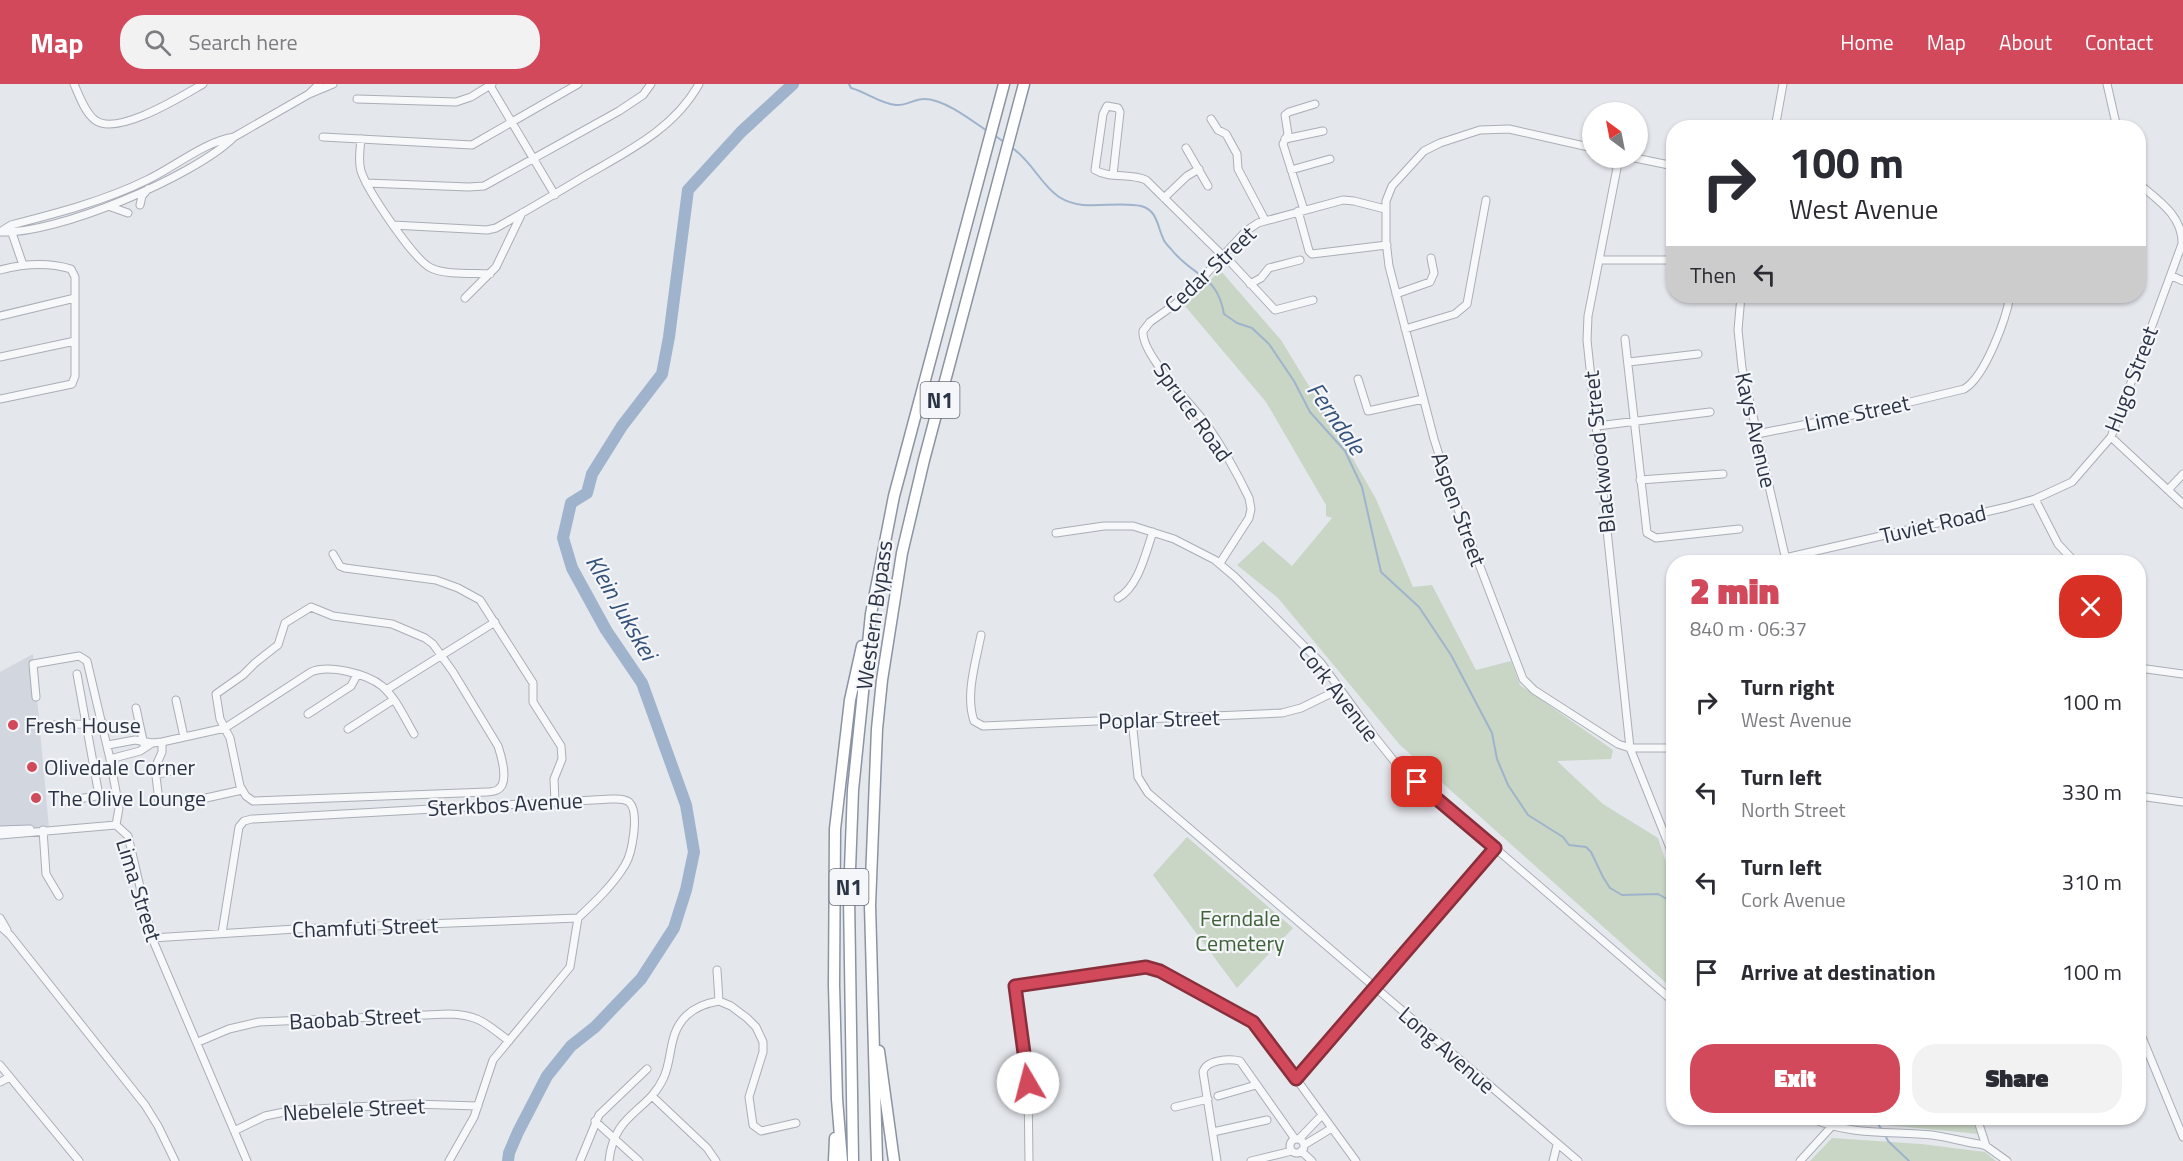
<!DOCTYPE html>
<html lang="en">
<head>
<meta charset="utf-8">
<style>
  body { margin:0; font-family:"Titillium Web",sans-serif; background:#f2f2f3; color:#2b2b33; height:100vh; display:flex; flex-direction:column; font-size:22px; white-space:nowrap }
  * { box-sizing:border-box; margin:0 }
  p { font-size:20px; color:#7c7c81 }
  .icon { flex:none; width:33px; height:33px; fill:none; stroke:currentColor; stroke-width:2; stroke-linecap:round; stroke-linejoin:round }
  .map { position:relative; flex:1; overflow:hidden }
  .sheet { position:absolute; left:1666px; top:471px; width:480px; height:570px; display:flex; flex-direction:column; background:#fff; border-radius:24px; box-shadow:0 2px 4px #0004 }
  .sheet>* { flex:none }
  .hud { position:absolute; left:1666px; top:36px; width:480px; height:183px; border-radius:24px; box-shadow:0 2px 4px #0004; background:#fff; color:#2b2b33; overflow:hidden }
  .needle { width:39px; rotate:328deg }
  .buttons { position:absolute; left:1582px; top:18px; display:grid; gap:12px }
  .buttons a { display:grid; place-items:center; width:66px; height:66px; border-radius:50%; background:#fff; box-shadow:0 2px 4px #0004; font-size:30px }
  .pin { position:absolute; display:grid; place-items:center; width:51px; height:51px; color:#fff; margin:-26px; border-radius:12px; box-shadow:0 3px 9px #0006 }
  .me { position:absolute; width:66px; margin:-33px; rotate:352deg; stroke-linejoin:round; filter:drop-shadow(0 0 4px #0008) }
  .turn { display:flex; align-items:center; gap:21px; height:126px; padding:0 24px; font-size:27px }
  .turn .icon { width:78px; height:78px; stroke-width:2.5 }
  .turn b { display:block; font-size:42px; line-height:51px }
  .then { display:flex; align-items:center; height:57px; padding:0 24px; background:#0003; gap:12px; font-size:22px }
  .round { display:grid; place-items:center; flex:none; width:63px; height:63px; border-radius:24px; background:#f2f2f3 }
  .overview { display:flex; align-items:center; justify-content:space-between; height:102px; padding:0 24px }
  h1 { font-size:36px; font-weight:800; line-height:45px; color:#d1495b }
  .cta { display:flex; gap:12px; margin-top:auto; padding:12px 24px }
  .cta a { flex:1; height:69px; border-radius:24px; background:#d1495b; color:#fff; font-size:24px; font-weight:800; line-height:69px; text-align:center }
  .cta a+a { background:#f2f2f3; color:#2b2b33 }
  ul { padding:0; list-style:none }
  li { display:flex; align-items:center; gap:18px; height:90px; padding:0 24px }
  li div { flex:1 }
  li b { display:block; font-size:22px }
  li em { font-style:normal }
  header { display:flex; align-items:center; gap:36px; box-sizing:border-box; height:84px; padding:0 30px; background:#d1495b; color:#fff }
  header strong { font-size:28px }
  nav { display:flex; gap:33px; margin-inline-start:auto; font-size:21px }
  .search { width:420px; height:54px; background:#f2f2f3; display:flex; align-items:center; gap:15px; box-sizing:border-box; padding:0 21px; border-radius:24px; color:#7c7c81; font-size:22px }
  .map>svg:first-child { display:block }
  .built { fill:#d2d6de }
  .green { fill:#c9d6c5 }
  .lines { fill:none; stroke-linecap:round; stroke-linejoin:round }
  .stream { stroke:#9fb4cc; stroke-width:2 }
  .river { stroke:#9fb4cc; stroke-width:12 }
  .minor-casing { stroke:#a9aeb7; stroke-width:9 }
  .highway-casing { stroke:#8b94a3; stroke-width:13 }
  .minor { stroke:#f7f8fa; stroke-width:7 }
  .highway { stroke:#fff; stroke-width:10 }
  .route-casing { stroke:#882f3b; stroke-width:15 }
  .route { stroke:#d1495b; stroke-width:10 }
  .poi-dot { fill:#d1495b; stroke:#f4f6f9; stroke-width:2 }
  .labels { text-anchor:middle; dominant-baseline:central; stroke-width:4.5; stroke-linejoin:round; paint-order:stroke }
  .shield { fill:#f4f6f9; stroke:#676e7b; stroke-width:1.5 }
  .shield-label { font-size:21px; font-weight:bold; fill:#2b3445 }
  .street-label { font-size:22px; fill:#2b3445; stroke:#f4f6f9 }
  .poi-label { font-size:22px; fill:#2b3445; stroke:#f4f6f9; text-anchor:start }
  .park-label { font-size:22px; fill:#3f6138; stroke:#f4f6f9 }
  .water-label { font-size:24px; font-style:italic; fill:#34527a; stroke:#f4f6f9 }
</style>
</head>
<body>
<header>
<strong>Map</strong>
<div class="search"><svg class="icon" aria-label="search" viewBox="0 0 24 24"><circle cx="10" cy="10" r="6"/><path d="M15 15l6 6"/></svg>Search here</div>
<nav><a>Home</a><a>Map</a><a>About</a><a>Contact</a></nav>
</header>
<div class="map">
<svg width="2183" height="1077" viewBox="0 0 2183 1077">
  <rect width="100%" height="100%" fill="#e4e7ec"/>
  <path class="built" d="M33,570L49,744L0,748V588Z"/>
  <path class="green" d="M1220,186L1281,256L1349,368L1376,415L1413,503L1432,501L1476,586L1511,577L1520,601L1613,666L1611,675L1557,677L1603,720L1658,754L1668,784L1674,790V906L1400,661L1278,514L1237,481L1263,457L1292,482L1332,434L1326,432V421L1266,318L1185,222Z
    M1187,753L1293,844L1237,904L1153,791Z
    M1830,1034H1972L1978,1050L1836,1036Z
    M1832,1054L1921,1060L1985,1068L1996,1077H1810Z"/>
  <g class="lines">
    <path class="stream" d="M849,0L851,4C866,8 881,20 896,21C906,22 914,15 924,15C944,15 970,35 987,47
      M994,51L1004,58
      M1011,63C1032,77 1040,100 1059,113C1084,129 1114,116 1141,122C1157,126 1157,141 1163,154C1164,158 1168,162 1171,165C1194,194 1217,190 1224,230L1237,239L1252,244L1269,260L1294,297L1310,328L1345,367L1362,403L1381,488L1419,523L1451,571L1492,649L1497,675L1508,701L1528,731L1563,753L1569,761L1586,763L1591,768L1603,793L1610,804L1622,811L1658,810L1674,819
      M1874,1034L1882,1046
      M1885,1051L1888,1057L1909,1077"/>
    <path class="river" d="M508,1077L509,1069L518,1048L547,992L571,962L595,943L641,895L674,844L686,806L694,768L686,721L642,599L606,546L572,484L563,454L571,419L587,409L592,390L622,342L662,290L669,253L688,106L741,48L793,0"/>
    <g class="minor-casing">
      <path id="minor" d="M74,0C79,11 85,29 95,36C117,53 182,12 203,0
        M489,0L555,111
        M2107,0L2117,44
        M309,10L319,0
        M357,15L456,18L471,13L492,0
        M1211,35L1218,46L1226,50L1237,70L1238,85L1265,136
        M1775,44L1783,0
        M323,53L472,61L578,0
        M361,55C360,66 358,77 361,87C367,106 414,176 431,184C445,191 473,189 490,190
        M1285,55L1323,47
        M1186,64L1208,102
        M1593,64L1509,45L1480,46L1440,59L1424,67L1392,102L1386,117V157L1389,182L1434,355L1448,399L1523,595L1534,606L1618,660L1630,664H1674
        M1619,74L1588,232L1587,256L1630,664L1674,774
        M1635,74L1674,82
        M1291,86L1330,75
        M1113,91L1120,28L1118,24L1107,22L1103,30L1095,86C1110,95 1130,89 1146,96L1223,172
        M366,99L469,103L484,102L619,27L643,11L651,0
        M1164,114L1187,92L1199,85
        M140,121L142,112L148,105
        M111,123L128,129
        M1304,126L1283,60L1288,50L1285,31L1289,28L1315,20
        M1298,127L1309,167L1312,170L1387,161
        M393,141L487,146L496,144C526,127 555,110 585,92C628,67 674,45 699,0
        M0,148C56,151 195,92 234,53L309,10L333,0
        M0,148L11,141C58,129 104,117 147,96C176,82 204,58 234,53
        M12,149L23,181
        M1224,171L1275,226L1313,216
        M1599,176H1674
        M0,186C23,180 48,178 71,185L75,193V292L72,300L0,315
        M2172,192L2183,197
        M1250,200L1261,194L1269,184L1300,176
        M1396,210L1430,198L1434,189L1431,174
        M1741,212L1738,246L1742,284L1786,476
        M465,214L496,183L522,129
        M0,232L75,214
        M1405,245L1455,230L1467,220L1486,116
        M1625,255L1647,449L1656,454L1739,445
        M0,273L75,257
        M1629,278L1698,270
        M1358,295L1368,327L1423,315
        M1597,342L1710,328
        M1757,350L1873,327L1964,305C1985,293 2006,235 2010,212
        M2111,353L2183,420
        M1640,396L1723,390
        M2168,406L2183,390
        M2035,415L2058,460L2075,478
        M1056,449L1104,442H1133L1174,455L1215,476L1235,493L1321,579L1374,652L1394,677L1674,918
        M333,470L340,482L345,484L436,496L458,504L480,516L533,599V618L561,662L562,675L554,695L555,718
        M1785,474L2007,423L2035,415L2072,398L2111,353L2182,160C2183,132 2158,116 2139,100
        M1220,479L1249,434L1251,425L1249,414C1237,389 1223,364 1207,341C1192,320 1141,271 1143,247L1150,238L1174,221L1193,204L1246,147L1258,139L1343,116L1354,117L1385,125
        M1118,514C1139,502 1145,470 1153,448
        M311,523L333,532L392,540L425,554L433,560L453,588L498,662C501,671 510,700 497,706C497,707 488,708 487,708L253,717L246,712L240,702L230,654L220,635L216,610L243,591L255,579L274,564L278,561L285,539Z
        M981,551C976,577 965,611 974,637L983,642L1282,629L1301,624L1340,605
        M2139,584L2183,590
        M386,606L495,538
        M36,613L33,580L79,572L87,577L110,675L119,724L116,741L128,752L152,854L247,1077
        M176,616L184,653
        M136,624L144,661
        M308,630L351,602L357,591
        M1132,636L1138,693L1148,709L1578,1077
        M54,641L103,639
        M348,645L393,616
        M108,661L135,656L152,659L162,658L225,644L311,588C329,580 367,590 382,602C396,614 405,635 414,650
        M110,675L140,667L152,659
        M155,691L187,683
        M2139,712L2183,718
        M206,714L242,706
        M66,717L96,712L98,706L77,590
        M159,717L155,684L162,668V658
        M0,746L30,745
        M43,746L46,790L59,812
        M0,751L116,741
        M0,834L7,846
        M0,842L10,851L145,1021L158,1042L175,1077
        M222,849L239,743L244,737L252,735L611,715C617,715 624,714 629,718C640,728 632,770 625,781C613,801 595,818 578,834
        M152,854L296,845L578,834
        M717,886L719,917
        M719,917L731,922L747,934L756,943L763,958V968L749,1013L753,1041L761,1047L796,1039
        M2139,946L2183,1053
        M198,958L229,945L259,938L449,930C479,931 485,939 509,957
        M0,981L79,1077
        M1296,995L1495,764
        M0,998L10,993
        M652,1012L707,1064L716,1077
        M1218,1012L1256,1001
        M1175,1023L1208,1015
        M1811,1034C1849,1052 1892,1047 1932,1051C1948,1053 1963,1058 1979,1060L1986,1062L2007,1077
        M1977,1034L1986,1062
        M595,1037L639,1077
        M234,1047L265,1032L294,1026L413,1020L478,1022
        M1213,1048L1267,1036
        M1299,1055L1322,1031
        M1290 1062a7 7 0 1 1 14 0a7 7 0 1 1-14 0Z
        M1304,1061L1332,1044
        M1301,1067L1312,1077
        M449,1077L474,1033L493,976L570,883L578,834
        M580,1077L599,1031L647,985
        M609,1077C614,1028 648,1029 664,993C673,972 668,950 686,932C695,923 707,919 719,917
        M1029,1077L1028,999L1015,902L1146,883L1160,887L1245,933L1265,952L1356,1077
        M1217,1077L1203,988C1206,976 1229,974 1240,977L1295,1055
        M1251,1077L1292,1067
        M1553,1077L1557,1061
        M1800,1077L1832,1042"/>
    </g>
    <g class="highway-casing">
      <path id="highway" d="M879,967L894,1077
        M834,1077L835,1054
        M842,1077L837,1015L834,901L835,745L850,616L862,562
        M853,1077L849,812L853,706L871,530L894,412L1004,0
        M877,1077L870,821L877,645L882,596L902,469L924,376L1024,0"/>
    </g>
    <use href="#minor" class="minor"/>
    <use href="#highway" class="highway"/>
  </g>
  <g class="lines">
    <g class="route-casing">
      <path id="route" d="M1028,999L1015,902L1146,883L1160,887L1253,938L1296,995L1495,764L1417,698"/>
    </g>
    <use href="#route" class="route"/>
  </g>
  <g class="poi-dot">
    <circle cx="13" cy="641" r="6"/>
    <circle cx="32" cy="683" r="6"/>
    <circle cx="36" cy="714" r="6"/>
  </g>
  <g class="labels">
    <g class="shield">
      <rect x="920.5" y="298" width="39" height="36" rx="4.5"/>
      <rect x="829.5" y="785" width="39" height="36" rx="4.5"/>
    </g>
    <g class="shield-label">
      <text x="940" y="316">N1</text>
      <text x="849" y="803">N1</text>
    </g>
    <g class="street-label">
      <text transform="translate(1210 185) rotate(-43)">Cedar Street</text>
      <text transform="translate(2131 295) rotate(-69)">Hugo Street</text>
      <text transform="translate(1193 328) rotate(54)">Spruce Road</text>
      <text transform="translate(1857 329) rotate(-12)">Lime Street</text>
      <text transform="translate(1756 346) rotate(77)">Kays Avenue</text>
      <text transform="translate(1599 368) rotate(-96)">Blackwood Street</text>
      <text transform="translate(1459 425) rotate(70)">Aspen Street</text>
      <text transform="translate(1933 440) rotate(-13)">Tuviet Road</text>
      <text transform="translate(874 531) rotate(-82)">Western Bypass</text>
      <text transform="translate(1339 609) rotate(52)">Cork Avenue</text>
      <text transform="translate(1159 635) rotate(-2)">Poplar Street</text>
      <text transform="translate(505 720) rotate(-3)">Sterkbos Avenue</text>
      <text transform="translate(139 806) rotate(73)">Lima Street</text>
      <text transform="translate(365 843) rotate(-2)">Chamfuti Street</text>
      <text transform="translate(355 934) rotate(-3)">Baobab Street</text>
      <text transform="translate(1447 966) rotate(41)">Long Avenue</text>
      <text transform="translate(354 1025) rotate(-3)">Nebelele Street</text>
    </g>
    <g class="poi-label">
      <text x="25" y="641">Fresh House</text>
      <text x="44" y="683">Olivedale Corner</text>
      <text x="48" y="714">The Olive Lounge</text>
    </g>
    <g class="park-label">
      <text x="1240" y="834">Ferndale<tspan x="1240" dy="25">Cemetery</tspan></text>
    </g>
    <g class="water-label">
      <text transform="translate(1337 334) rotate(55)">Ferndale</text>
      <text transform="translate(622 523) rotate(60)">Klein Jukskei</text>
    </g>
  </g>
</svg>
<div class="buttons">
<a><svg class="needle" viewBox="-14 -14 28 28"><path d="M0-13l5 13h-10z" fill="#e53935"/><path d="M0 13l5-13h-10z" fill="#7c7c81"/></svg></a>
</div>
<div class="pin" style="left:1417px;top:698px;background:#d93025"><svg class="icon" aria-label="arrive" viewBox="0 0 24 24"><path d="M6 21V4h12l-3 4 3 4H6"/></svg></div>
<svg class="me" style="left:1028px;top:999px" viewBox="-20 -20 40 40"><circle r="19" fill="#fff"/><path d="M0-13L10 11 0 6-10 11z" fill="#d1495b"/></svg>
<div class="hud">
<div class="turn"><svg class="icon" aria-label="right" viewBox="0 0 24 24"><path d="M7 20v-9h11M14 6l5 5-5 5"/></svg><div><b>100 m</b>West Avenue</div></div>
<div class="then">Then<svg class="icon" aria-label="left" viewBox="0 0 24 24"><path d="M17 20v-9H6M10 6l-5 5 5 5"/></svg></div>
</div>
<section class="sheet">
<div class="overview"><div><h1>2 min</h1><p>840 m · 06:37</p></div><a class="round" style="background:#d93025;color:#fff"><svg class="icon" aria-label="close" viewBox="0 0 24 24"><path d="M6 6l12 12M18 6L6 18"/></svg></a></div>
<ul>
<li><svg class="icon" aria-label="right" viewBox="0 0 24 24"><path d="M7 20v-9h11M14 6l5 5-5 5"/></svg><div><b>Turn right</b><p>West Avenue</p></div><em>100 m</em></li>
<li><svg class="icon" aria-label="left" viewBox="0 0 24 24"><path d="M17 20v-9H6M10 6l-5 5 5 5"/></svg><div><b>Turn left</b><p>North Street</p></div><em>330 m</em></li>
<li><svg class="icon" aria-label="left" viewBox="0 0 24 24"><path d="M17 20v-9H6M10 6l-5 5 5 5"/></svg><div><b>Turn left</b><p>Cork Avenue</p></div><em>310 m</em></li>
<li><svg class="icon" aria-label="arrive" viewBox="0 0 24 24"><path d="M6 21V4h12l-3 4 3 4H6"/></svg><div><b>Arrive at destination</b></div><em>100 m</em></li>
</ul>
<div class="cta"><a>Exit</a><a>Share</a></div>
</section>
</div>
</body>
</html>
